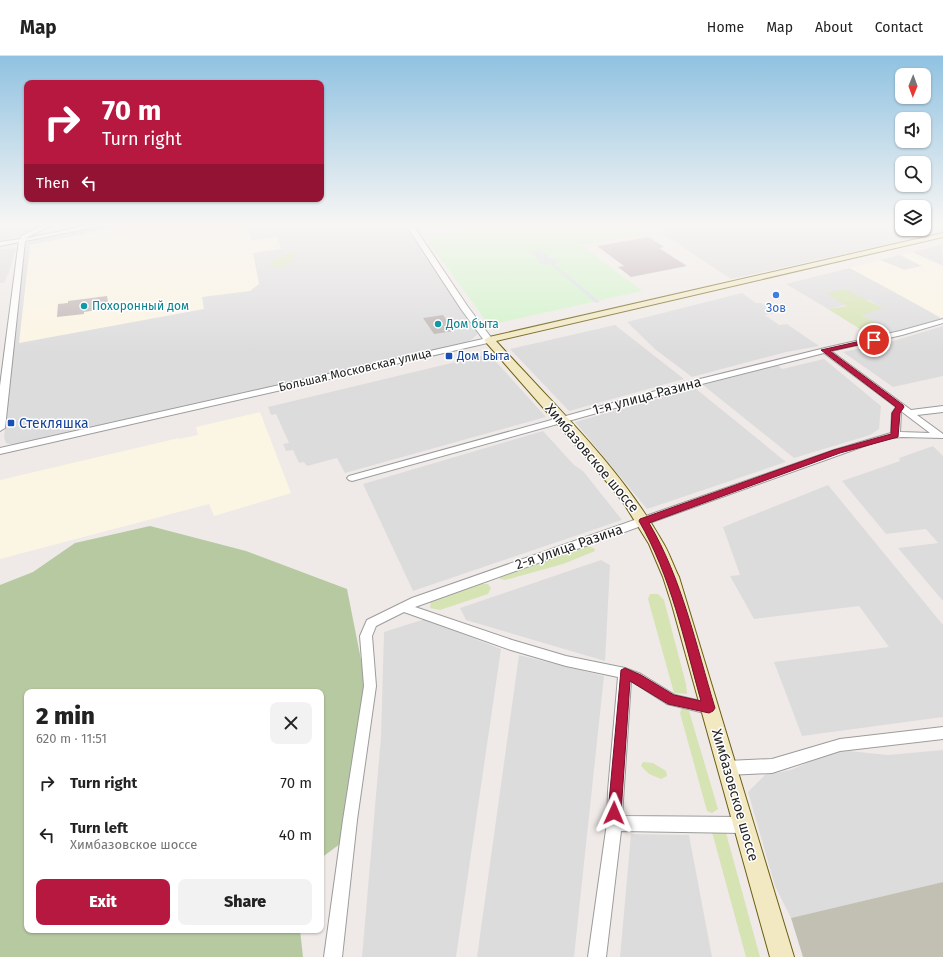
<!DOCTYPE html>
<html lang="en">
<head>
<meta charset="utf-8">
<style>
  body { margin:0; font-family:"Fira Sans",sans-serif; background:#f2f2f2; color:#222; height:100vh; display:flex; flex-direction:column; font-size:15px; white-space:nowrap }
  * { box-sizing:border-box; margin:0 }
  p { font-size:13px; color:#767676 }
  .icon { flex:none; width:22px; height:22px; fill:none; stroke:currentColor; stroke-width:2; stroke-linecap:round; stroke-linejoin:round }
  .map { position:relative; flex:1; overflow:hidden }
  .sheet { position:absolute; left:24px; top:633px; width:300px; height:244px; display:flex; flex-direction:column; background:#fff; border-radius:8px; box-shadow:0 1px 3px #0004 }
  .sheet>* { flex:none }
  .guide { position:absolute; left:24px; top:24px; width:300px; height:122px; border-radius:8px; box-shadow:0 1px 3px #0004; background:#b71840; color:#fff; overflow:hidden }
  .needle { width:26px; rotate:181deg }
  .buttons { position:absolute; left:895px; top:12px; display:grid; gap:8px }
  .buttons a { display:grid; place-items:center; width:36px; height:36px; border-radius:8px; background:#fff; box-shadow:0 1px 3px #0004; font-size:20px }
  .pin { position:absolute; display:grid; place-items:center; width:34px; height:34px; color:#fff; margin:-17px; border:2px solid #fff; border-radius:50%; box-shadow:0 1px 4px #0007 }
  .me { position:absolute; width:44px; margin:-22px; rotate:1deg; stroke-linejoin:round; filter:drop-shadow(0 0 3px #0008) }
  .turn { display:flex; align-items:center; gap:14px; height:84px; padding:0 12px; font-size:18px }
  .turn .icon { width:52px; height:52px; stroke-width:2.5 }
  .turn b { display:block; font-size:28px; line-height:34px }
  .then { display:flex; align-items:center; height:38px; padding:0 12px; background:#0003; gap:8px; font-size:15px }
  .round { display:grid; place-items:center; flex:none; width:42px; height:42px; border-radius:8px; background:#f2f2f2 }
  .headline { display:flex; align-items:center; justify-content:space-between; height:68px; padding:0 12px }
  h1 { font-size:24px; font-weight:800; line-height:30px }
  .cta { display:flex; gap:8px; margin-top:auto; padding:8px 12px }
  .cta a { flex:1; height:46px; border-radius:8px; background:#b71840; color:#fff; font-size:16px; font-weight:800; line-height:46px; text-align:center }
  .cta a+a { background:#f2f2f2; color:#222 }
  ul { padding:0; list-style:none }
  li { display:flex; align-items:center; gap:12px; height:52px; padding:0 12px }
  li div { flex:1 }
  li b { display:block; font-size:15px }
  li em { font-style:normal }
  header { display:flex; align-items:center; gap:24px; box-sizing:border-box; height:56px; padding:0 20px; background:#fff; border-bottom:1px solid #e0e0e0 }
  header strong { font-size:19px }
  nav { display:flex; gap:22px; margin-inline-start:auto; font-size:14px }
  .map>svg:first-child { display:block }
  .residential { fill:#dddcdd }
  .education { fill:#fbf5e3 }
  .construction { fill:#c2bfb3 }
  .grass { fill:#d6e3b3 }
  .forest { fill:#b7c9a1 }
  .park { fill:#d1f3c9 }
  .parking { fill:#dbdbdb }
  .plaza { fill:#dbdee4 }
  .building { fill:#bfb5b4 }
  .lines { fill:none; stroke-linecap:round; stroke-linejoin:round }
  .minor-casing { stroke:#9c9c9c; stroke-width:2 }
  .tertiary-casing { stroke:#9c9c9c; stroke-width:2 }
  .secondary-casing { stroke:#6b5e12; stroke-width:2 }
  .minor { fill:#fff; fill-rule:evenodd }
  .tertiary { fill:#fff; fill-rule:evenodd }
  .secondary { fill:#f2e8c1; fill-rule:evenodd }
  .route { fill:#b71840; stroke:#77102a }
  .shop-dot { fill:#3f7fe0; stroke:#fff; stroke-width:1.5 }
  .culture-dot { fill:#0f9aa8; stroke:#fff; stroke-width:1.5 }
  .transit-dot { fill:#1a4fb4; stroke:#fff; stroke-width:1.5 }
  .labels { text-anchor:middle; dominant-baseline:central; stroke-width:3; stroke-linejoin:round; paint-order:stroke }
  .far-culture-label { font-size:12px; fill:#0d838f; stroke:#fff; text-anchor:start }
  .far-shop-label { font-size:12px; fill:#366cbe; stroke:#fff }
  .far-transit-label { font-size:12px; fill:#164399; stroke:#fff; text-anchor:start }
  .far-street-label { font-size:12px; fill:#1f1f1f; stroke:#fff }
  .street-label { font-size:14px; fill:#1f1f1f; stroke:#fff }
  .transit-label { font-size:14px; fill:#164399; stroke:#fff; text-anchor:start }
</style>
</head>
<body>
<header>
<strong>Map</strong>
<nav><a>Home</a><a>Map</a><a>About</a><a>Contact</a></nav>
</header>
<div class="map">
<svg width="943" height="901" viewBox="0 0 943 901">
  <rect width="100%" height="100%" fill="#efeae7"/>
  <path class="residential" d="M0,169H42L4,185L0,184Z
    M108,169H405L424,200L477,274V279L471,284L458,289L19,388H9L6,387L4,381L26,187L32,184Z
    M657,169H902V173H924V169H943V176L731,223L663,178L665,176Z
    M942,189L943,210L912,196Z
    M16,192L9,216L4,227H0V194Z
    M900,199L923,210L904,214L880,204Z
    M850,212L910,244L942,263L871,282L858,274L878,269L861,258L882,252L869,244L828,253L786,228Z
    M742,237L756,247H761L775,257L765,259L779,269L787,268L819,290L786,296L692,321L656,294L627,266Z
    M615,269L684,323L569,355L510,293Z
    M943,270V320L893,331L843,296L890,286Z
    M489,298L546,361L345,417L337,402L307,410L304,406L299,407L293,394L286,395L283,388L289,387L276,358L271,359L268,351Z
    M824,303L881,350L879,373L870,379L794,402L703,329L778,309L782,313Z
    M695,332L786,406L647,453L575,366Z
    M543,375L574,409L583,415L622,464L413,535L363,428Z
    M933,390L943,400V545L898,492L938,487L926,473L886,478L842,425L900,405L899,402Z
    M828,429L943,569V661L802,680L774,606L889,591L859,550L754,563L730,520L740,519L723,471Z
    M601,504L610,509L605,605L466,564L460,552Z
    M425,563L501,593L456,901H362L381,681L384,576Z
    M519,599L604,620L574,901H477Z
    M943,694V826L791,862L775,830L748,736L765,719L791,714L831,696L849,695L888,699Z
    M631,778L689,779L712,901H620Z"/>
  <path class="education" d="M128,169H246L251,184L278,181L281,193L253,197L259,228L250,235L202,241L204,253L19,287L30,189Z
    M912,196L943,210V261H940L850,212L880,204L904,214L922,210L900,199Z
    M260,356L291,437L214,460L209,448L0,503V424L179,382V383L198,379L196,371Z"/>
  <path class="construction" d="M943,826V901H803L791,862Z"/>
  <path class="grass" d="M294,196L296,197C291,206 286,213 275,212L270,205Z
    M844,233L883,252L862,259L879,269L860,273L828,253L847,250L826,237Z
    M579,490H588L594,492L595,495L563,508L505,524L500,523V520Z
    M480,528H488L491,532L488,538L440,554L430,552L431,545Z
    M650,538H658L664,544L686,628L687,638L674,637L648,543Z
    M682,652L689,655L718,753L712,757L707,755L680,657Z
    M643,706L653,707L666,715L667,720L661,723L649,718L641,710Z
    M712,776L726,777L760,901H746Z"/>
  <path class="forest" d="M150,470L246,495L347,533L365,624L340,788L321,802V636H27V874H300L303,901H0V529L33,516L75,487Z"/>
  <path class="park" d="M519,169H651L657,173L656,176L581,189L642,235L489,269L425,181Z"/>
  <path class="parking" d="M62,370L68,374L16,386L24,380Z"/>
  <path class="plaza" d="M537,194L541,195L551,202H554L560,206L554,208L600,246L596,247L550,208L543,209L537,205L540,204L530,196Z"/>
  <path class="building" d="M649,181L664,191L659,192L687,210L631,221L618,211L624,210L597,190Z
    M107,240L109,252L84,256V258L57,261L58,248L68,247V245Z
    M443,259L454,275L434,278L423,262Z"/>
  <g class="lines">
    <g class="minor-casing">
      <path id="minor" d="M44,169H52L26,182L24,185L0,190V186L20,183L21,180Z
        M943,263V267L902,279L831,295L911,354L943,350V356L917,359L943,378V382L902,381L884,383L415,551L512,584L566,600L625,612L641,618L675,639L714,648L716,652L714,656L709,658L667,648L631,625L622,760L743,761L748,764L751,769L748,774L743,777L621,775L606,901H588L607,767L608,735L618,621L566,610L511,594L404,556L376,570L372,580L376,630L357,764L342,901H324L343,764L364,630L360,580L367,564L412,542L834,394L891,377L892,357L896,351L824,297L698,329L352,425L349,424L347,422L349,420L692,325L825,292L900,275ZM901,355L930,377L900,376Z
        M943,671V683L840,695L772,717L727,719L722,717L720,712L722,707L727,705L772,703L840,683Z"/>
    </g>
    <g class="tertiary-casing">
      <path id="tertiary" d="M89,169H105L25,185L5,372L0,375V330L19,184Z
        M406,169H413L468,251L493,284L492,286L0,398V392L483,283L461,253Z"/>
    </g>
    <g class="secondary-casing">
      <path id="secondary" d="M943,177V181L496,285C554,349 619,410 662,485C669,496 673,509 679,521L794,901H770L672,549L663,521L649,488L623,446L589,404L484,284L489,281Z"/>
    </g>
    <use href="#minor" class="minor"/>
    <use href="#tertiary" class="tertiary"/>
    <use href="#secondary" class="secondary"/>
  </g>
  <linearGradient id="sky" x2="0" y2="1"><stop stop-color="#90c2e1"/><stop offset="0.57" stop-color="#f8f6f4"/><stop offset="1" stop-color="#f8f6f4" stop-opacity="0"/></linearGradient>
  <rect width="943" height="296" fill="url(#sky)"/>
  <path class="route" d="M874,282H876V285L830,295L903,349L904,351L900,357L898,381L840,397L649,467C682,523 696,589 715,652L713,655L709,657L668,648L630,625L621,757L619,761L614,763L610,761L608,757L621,614L625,612L641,619L674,639L701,645C684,584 671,520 639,465L640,463L834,394L891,378L892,357L896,351L821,294Z"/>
  <circle class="shop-dot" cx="776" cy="239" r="4"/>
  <g class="culture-dot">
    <circle cx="84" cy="250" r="4"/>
    <circle cx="438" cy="268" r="4"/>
  </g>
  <g class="transit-dot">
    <rect x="445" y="296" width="8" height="8" rx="2"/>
    <rect x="7" y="363" width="8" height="8" rx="2"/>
  </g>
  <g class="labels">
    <g class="far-culture-label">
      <text x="92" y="250">Похоронный дом</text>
      <text x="446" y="268">Дом быта</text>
    </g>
    <g class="far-shop-label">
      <text x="776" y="252">Зов</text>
    </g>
    <g class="far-transit-label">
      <text x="457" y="300">Дом Быта</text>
    </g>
    <g class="far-street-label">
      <text transform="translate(355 314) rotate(-13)">Большая Московская улица</text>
    </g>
    <g class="street-label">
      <text transform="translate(647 340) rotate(-15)">1-я улица Разина</text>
      <text transform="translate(592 402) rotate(50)">Химбазовское шоссе</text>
      <text transform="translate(569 491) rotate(-19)">2-я улица Разина</text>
      <text transform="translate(735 739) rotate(74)">Химбазовское шоссе</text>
    </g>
    <g class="transit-label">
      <text x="19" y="367">Стекляшка</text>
    </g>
  </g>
</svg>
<div class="buttons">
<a><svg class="needle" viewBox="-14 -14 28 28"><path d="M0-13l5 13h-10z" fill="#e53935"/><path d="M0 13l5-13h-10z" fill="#767676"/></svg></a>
<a><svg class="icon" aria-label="sound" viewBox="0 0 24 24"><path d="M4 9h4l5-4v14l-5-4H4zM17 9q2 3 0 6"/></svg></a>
<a><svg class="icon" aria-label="search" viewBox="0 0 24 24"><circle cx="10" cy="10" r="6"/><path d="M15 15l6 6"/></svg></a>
<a><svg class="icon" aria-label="layers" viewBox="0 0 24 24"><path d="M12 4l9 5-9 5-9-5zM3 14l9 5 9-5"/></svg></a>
</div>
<div class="pin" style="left:874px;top:284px;background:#d93025"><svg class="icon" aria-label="arrive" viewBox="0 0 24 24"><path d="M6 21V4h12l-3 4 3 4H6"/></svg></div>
<svg class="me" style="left:614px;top:757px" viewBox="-20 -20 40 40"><path d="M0-17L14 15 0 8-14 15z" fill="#b71840" stroke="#fff" stroke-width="4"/></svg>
<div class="guide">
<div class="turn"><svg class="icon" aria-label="right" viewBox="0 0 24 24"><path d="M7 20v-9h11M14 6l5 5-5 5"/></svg><div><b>70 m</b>Turn right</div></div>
<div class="then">Then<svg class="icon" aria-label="left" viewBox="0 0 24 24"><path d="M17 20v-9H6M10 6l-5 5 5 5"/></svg></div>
</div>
<section class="sheet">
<div class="headline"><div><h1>2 min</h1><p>620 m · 11:51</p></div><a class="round"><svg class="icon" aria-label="close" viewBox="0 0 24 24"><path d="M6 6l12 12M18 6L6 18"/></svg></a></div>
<ul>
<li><svg class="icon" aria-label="right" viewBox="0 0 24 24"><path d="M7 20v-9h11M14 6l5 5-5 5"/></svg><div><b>Turn right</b></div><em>70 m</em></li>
<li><svg class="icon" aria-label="left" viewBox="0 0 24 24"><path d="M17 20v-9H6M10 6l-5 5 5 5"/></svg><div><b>Turn left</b><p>Химбазовское шоссе</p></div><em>40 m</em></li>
</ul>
<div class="cta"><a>Exit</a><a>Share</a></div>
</section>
</div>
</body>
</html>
